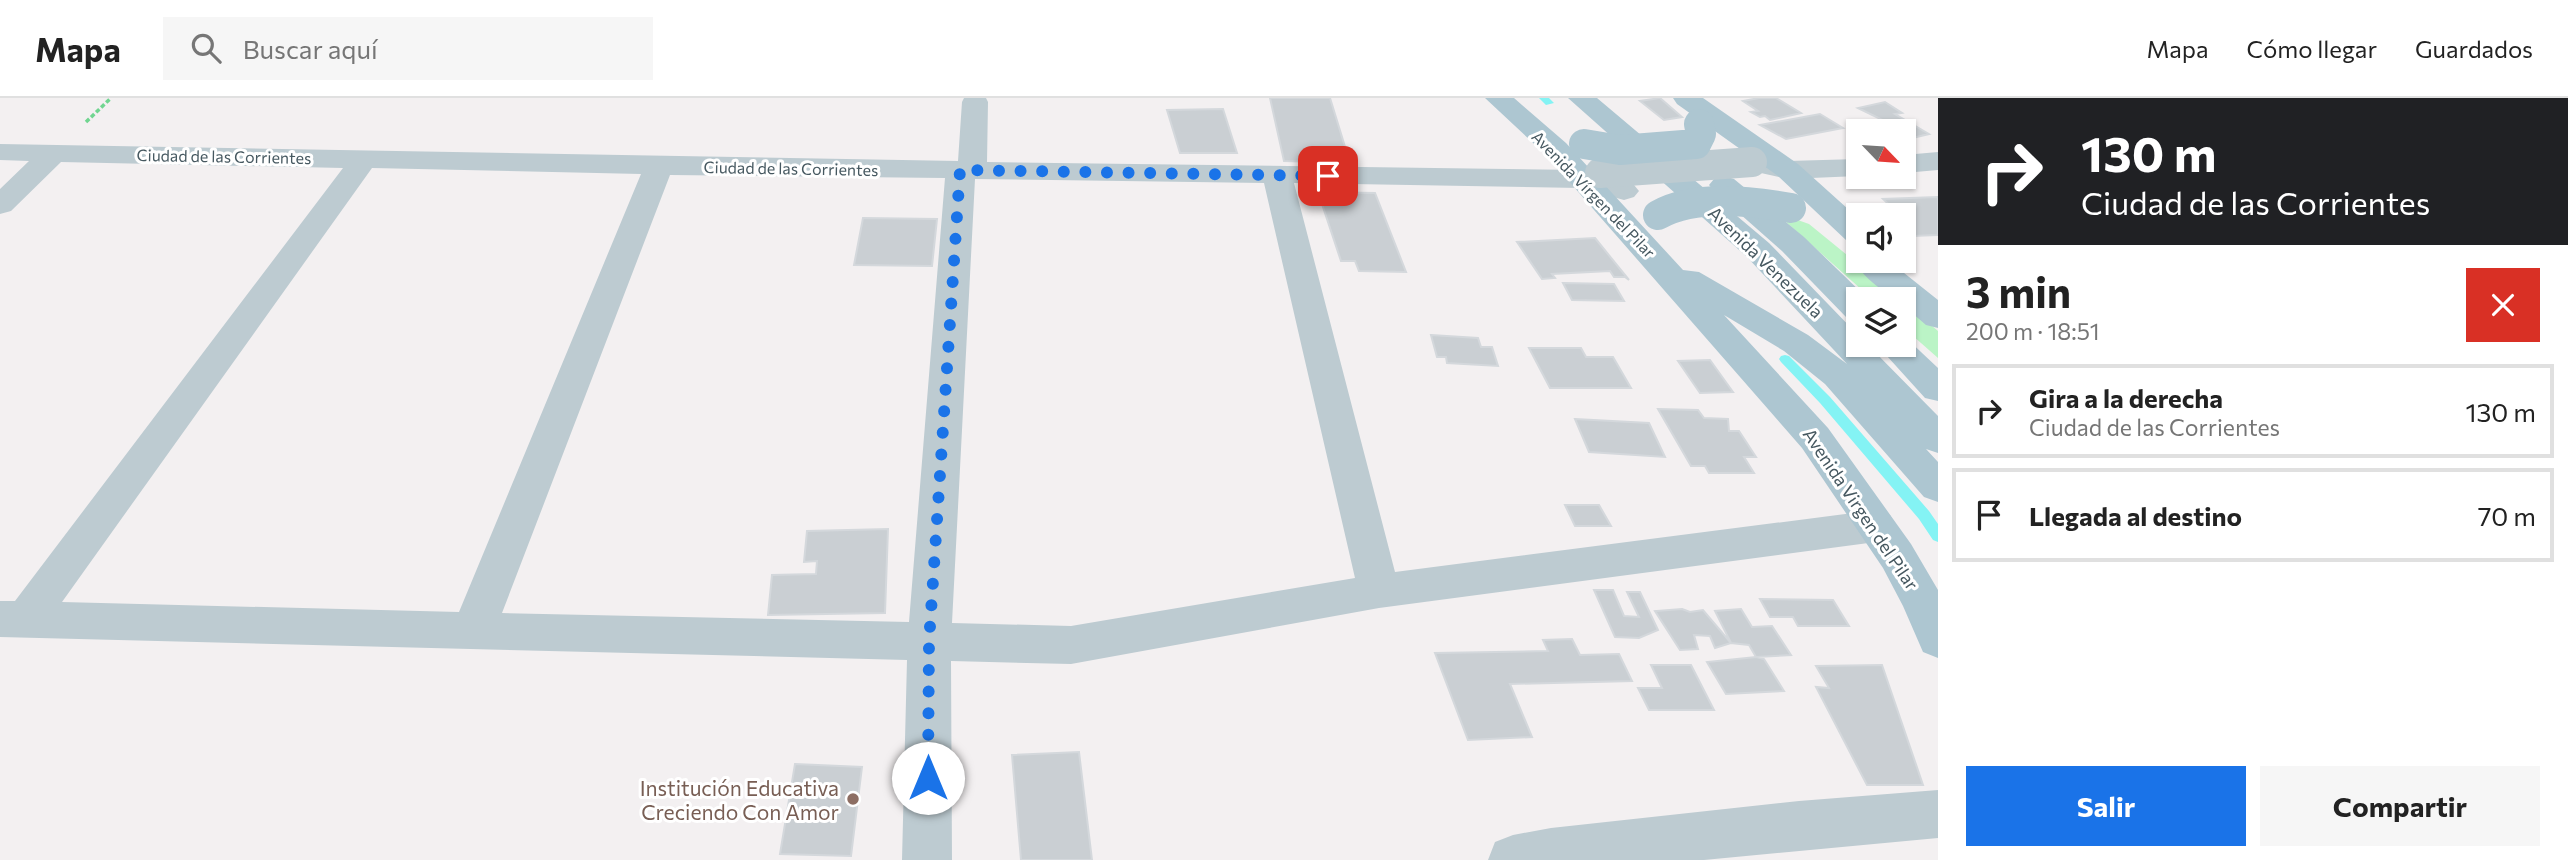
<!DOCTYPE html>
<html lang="es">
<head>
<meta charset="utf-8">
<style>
  body { margin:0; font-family:Commissioner,sans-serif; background:#f6f6f6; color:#222; height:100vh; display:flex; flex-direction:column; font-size:26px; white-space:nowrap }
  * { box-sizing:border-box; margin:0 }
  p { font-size:23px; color:#767676 }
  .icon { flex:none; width:38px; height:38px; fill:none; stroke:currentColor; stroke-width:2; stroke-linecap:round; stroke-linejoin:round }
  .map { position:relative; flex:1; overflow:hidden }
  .panel { display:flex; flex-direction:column; background:#fff; width:630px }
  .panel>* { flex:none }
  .banner { background:#202124; color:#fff; overflow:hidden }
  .needle { width:46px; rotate:115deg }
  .fabs { position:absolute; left:1846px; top:21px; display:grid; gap:14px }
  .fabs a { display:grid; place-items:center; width:70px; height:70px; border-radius:0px; background:#fff; box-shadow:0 2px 5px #0004; font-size:35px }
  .pin { position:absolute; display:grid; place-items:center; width:60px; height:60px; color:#fff; margin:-30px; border-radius:14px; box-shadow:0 4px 10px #0006 }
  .me { position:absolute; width:77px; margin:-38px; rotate:0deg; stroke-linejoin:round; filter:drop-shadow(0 0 5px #0008) }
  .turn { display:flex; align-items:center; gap:24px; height:147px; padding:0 28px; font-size:32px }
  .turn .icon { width:91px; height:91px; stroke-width:2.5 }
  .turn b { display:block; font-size:49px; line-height:60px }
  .round { display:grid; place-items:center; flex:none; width:74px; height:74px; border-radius:0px; background:#f6f6f6 }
  .headline { display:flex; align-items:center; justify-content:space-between; height:119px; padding:0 28px }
  h1 { font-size:42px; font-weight:700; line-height:52px }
  .button { display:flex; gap:14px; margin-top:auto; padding:14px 28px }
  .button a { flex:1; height:80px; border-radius:0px; background:#1a73e8; color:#fff; font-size:28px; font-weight:700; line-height:80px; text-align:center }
  .button a+a { background:#f6f6f6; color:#222 }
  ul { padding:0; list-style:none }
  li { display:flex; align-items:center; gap:21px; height:94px; margin:0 14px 10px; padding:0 14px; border:4px solid #e0e0e0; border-radius:0px }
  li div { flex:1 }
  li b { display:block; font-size:26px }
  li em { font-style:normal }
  header { display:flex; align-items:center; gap:42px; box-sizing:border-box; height:98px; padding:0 35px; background:#fff; border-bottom:2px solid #e0e0e0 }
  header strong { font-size:33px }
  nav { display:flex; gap:38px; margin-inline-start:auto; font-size:24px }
  .search { width:490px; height:63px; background:#f6f6f6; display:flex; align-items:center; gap:18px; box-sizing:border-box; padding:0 24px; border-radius:0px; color:#767676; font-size:26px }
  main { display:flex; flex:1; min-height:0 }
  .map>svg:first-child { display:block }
  .green { fill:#bbf4c6 }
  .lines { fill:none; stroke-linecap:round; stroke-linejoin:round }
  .stream { fill:#84f3f4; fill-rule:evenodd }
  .building { fill:#cacfd3; stroke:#d4d8dc; stroke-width:2 }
  .path { stroke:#70d590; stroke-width:3.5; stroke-dasharray:4.5 2.5; stroke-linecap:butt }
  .minor { fill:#bdcbd1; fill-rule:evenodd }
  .major { fill:#adc6d1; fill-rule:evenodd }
  .minor-bridge { stroke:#bdcbd1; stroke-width:30 }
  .major-bridge { stroke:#adc6d1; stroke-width:30 }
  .route { stroke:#1a73e8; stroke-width:12; stroke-dasharray:0 21.6 }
  .education-dot { fill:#8d6e63; stroke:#fff; stroke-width:2.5 }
  .labels { text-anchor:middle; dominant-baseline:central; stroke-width:6; stroke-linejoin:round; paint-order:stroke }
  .far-street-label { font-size:16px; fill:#465860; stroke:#fff }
  .street-label { font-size:18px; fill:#465860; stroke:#fff }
  .near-education-label { font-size:21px; fill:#785e54; stroke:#fff; text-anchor:end }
</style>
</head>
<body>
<header>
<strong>Mapa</strong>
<div class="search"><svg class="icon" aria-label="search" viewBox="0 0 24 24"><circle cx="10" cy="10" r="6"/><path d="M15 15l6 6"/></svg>Buscar aquí</div>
<nav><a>Mapa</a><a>Cómo llegar</a><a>Guardados</a></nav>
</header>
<main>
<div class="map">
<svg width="1938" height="762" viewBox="0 0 1938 762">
  <rect width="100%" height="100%" fill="#f3f0f1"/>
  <path class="green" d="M1775,114L1809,126L1901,201H1872Z
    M1904,204L1938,233V260L1904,230Z"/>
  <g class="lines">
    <path class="stream" d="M1539,0H1549L1554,5L1546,7Z
      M1785,257L1789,258L1830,299L1929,413L1938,426V444L1933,442L1919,421L1820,305L1781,264L1779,261L1781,258Z"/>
  </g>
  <path class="building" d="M1270,0H1330L1350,65L1284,63Z
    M1660,0L1682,19L1664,22L1640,3Z
    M1759,0H1776L1801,15L1770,22L1765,18L1760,19L1751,14L1758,13L1743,3Z
    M1885,4L1902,15L1895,16L1929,36L1904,42V33H1883L1878,30L1893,27L1858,10Z
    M1223,11L1237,55H1180L1167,12Z
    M1820,16L1843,30L1786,41L1760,27Z
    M1318,94L1375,95L1406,174L1359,173L1355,163H1341Z
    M1938,99V137L1912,138L1904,130V117H1900L1883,101Z
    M863,120L937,121L932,168L854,167Z
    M1595,140L1629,182L1625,179H1614L1610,173L1552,176L1555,180L1542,181L1517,144Z
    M1563,185L1614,186L1624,203L1572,202Z
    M1431,237L1478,240L1481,249H1492L1498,268L1447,265L1446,259H1437Z
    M1529,250H1581L1586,259H1613L1631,290H1550Z
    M1710,262L1733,294L1700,295L1678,263Z
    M1658,311L1698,312L1704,320L1728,321L1729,333H1739L1756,359H1744L1754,375H1709L1705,368H1691Z
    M1575,321L1649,325L1665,359L1589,354Z
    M1565,407H1599L1611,428H1575Z
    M888,431L885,515L768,517L772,477L816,476L817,463L804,464L807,433Z
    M1594,492H1613L1624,518L1639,519L1627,494H1640L1658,532L1639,540L1615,539Z
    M1760,501L1833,502L1849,528H1798L1793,519H1770Z
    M1682,511L1690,514L1703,512L1731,545L1715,550L1710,538L1694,537L1698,551L1680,552L1655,513Z
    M1741,511L1752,529L1772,528L1791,557L1756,559L1749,547L1731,545L1715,513Z
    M1572,541L1580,557L1619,556L1632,583L1510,586L1532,639L1468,642L1435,555L1548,553L1543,542Z
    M1756,559L1764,561L1784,593L1726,596L1707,564Z
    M1651,567H1691L1714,612H1649L1638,590H1662Z
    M1882,567L1923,687H1867L1816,589L1829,590L1816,568Z
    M1079,654L1092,762H1021L1012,657Z
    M795,666L862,669L851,758L780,756Z"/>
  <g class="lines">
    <path class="path" d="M86,24L111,0"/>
    <path class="minor" d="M964,0H986L988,4L987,64L1581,72L1634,87L1639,93L1634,99L1624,102L1580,90L1294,85L1395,474L1876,412L1890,417L1896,428L1890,439L1876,444L1379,510L1071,566L951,563L952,762H902L907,562L0,539V503H15L343,70L61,64L11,113L0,116V91L29,63L0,62V46L958,63L962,4ZM372,70L641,76L459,514L62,504ZM670,77L945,80L909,524L502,515ZM975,81L1264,85L1355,480L1071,528L952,525Z
      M1938,54V72L1904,75V57Z
      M1753,56L1788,63L1858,61V78L1788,81L1743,71L1739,65L1743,59Z
      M1938,692V740L1704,762H1488L1495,744L1513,737L1551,730L1799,703Z"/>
    <path class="major" d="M1485,0H1514L1566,45L1683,172L1699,174L1808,237L1847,266L1747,159L1568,0H1597L1769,145L1858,237V247H1868L1938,318V355L1926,351L1938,364V404L1924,399L1825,286L1784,253L1724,217L1828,330L1911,446L1938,492V560L1923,554L1903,508L1883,470L1802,350L1546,57Z
      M1673,0H1703L1798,66L1858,120V145L1847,143L1778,78L1677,6Z
      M1724,78L1734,81L1804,139L1868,201H1858V222L1846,219L1782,153L1714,93L1709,87L1714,81Z
      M1858,156V163H1889L1938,202V230L1926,227L1904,208V201C1888,201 1862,177 1853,163Z
      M1904,238L1938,270V303L1925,300L1877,247H1904Z"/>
    <path class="minor-bridge" d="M1600,75L1752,64"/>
    <path class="major-bridge" d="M1584,46L1620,52L1696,46L1701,36L1699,26
      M1658,117C1695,96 1750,103 1791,110"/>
  </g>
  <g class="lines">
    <path class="route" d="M928,680L929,544L960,72L1328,78"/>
  </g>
  <circle class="education-dot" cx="853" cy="701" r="7"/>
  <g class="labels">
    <g class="far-street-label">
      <text transform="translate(224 58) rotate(1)">Ciudad de las Corrientes</text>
      <text transform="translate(791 70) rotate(1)">Ciudad de las Corrientes</text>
      <text transform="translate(1594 96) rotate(46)">Avenida Vírgen del Pilar</text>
    </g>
    <g class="street-label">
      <text transform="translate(1766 164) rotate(44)">Avenida Venezuela</text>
      <text transform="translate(1861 411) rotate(56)">Avenida Virgen del Pilar</text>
    </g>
    <g class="near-education-label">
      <text x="839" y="689">Institución Educativa<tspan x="839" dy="24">Creciendo Con Amor</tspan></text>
    </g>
  </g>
</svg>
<div class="fabs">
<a><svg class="needle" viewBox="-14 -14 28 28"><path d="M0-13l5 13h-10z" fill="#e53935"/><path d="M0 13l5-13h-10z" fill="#767676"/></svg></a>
<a><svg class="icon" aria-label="sound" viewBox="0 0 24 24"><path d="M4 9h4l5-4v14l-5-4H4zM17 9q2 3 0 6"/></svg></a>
<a><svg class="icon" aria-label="layers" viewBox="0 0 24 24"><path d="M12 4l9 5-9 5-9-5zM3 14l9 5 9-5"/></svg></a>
</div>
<div class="pin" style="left:1328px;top:78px;background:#d93025"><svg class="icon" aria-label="arrive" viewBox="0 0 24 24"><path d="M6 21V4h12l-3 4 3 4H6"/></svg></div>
<svg class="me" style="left:928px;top:680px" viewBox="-20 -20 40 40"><circle r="19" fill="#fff"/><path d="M0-13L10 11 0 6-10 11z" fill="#1a73e8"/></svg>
</div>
<section class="panel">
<div class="banner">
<div class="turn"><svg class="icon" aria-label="right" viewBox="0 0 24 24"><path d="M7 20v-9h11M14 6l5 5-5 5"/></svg><div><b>130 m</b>Ciudad de las Corrientes</div></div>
</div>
<div class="headline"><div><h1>3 min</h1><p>200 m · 18:51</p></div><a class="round" style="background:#d93025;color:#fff"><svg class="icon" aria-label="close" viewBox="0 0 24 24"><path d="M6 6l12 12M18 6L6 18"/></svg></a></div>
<ul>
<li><svg class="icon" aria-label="right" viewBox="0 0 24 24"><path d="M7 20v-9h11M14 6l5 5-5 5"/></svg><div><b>Gira a la derecha</b><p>Ciudad de las Corrientes</p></div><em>130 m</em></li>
<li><svg class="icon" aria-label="arrive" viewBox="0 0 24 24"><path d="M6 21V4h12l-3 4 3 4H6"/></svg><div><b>Llegada al destino</b></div><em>70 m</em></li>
</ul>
<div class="button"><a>Salir</a><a>Compartir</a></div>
</section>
</main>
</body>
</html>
